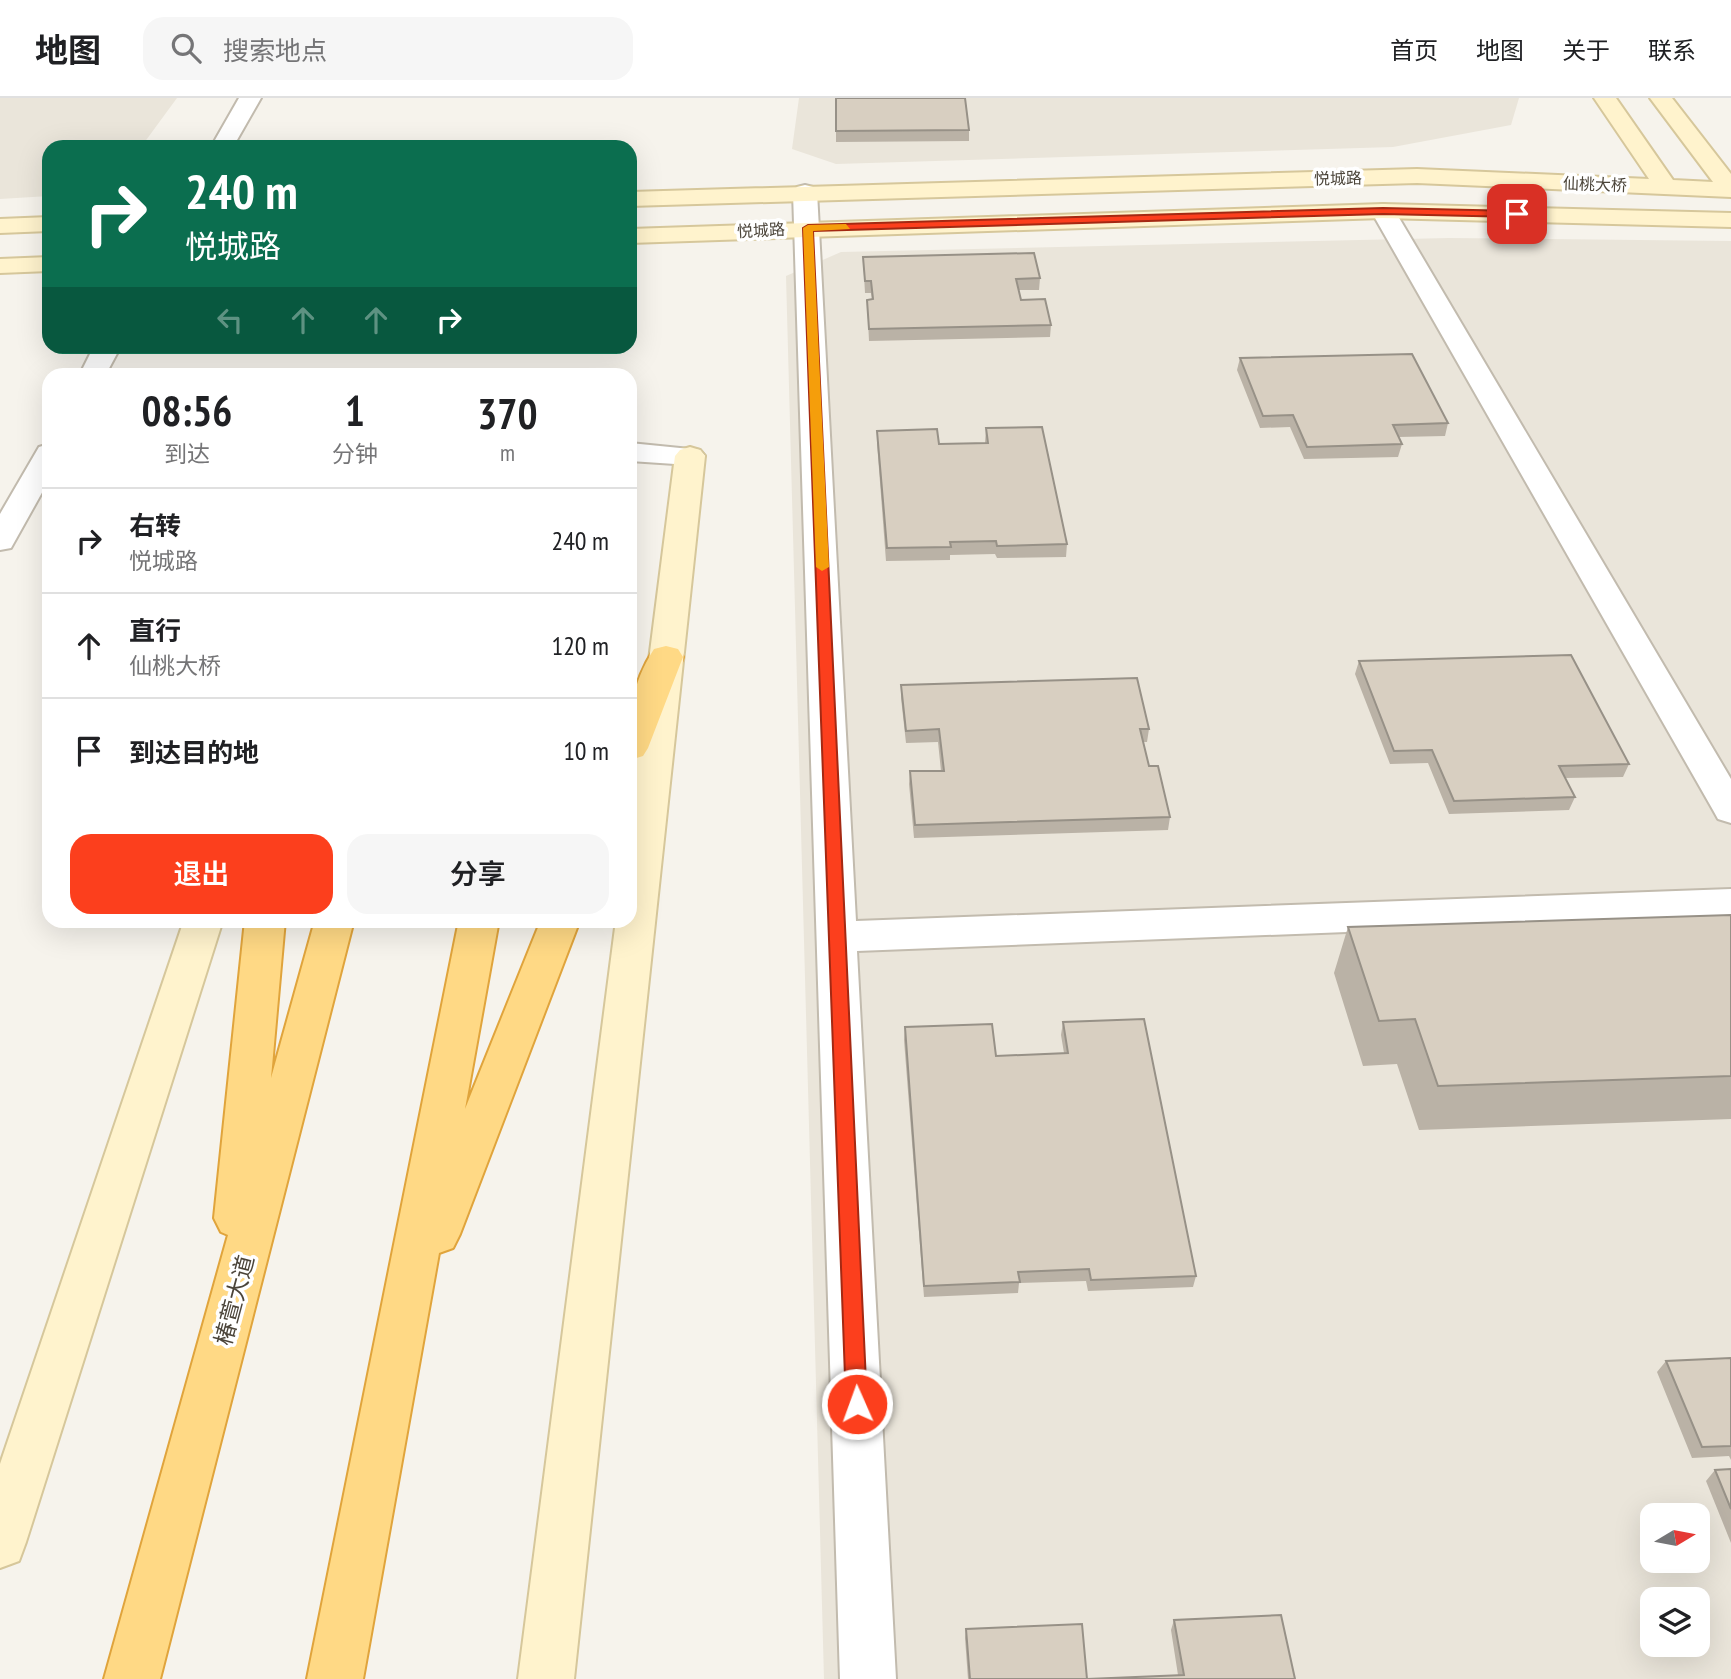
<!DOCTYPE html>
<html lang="zh">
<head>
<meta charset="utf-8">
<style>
  body { margin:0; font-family:"PT Sans Narrow","Noto Sans SC",sans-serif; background:#f6f6f6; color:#202124; height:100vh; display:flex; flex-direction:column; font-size:26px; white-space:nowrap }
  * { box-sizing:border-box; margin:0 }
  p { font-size:23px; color:#757577 }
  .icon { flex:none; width:38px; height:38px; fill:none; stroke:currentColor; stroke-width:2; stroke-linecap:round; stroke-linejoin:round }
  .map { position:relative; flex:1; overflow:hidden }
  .panel { position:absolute; left:42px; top:270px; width:595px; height:560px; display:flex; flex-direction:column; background:#fff; border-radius:21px; box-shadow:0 7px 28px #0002 }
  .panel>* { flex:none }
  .guide { position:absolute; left:42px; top:42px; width:595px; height:214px; border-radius:21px; box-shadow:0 7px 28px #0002; background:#0b6e4f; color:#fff; overflow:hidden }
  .needle { width:46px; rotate:80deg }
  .tools { position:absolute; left:1640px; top:1405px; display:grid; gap:14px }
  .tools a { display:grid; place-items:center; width:70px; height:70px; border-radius:14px; background:#fff; box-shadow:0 7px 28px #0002; font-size:35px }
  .pin { position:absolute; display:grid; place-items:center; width:60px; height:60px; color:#fff; margin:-30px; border-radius:14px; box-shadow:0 4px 10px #0006 }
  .me { position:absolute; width:77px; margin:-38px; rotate:358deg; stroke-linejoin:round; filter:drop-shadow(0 0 5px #0008) }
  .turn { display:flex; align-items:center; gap:24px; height:147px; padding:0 28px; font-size:32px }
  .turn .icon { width:91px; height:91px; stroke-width:2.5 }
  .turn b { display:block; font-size:49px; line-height:60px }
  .lanes { display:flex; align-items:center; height:66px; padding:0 28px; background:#0003; justify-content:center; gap:35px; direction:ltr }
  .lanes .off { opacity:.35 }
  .eta { display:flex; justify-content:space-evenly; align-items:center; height:119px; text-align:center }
  .eta b { font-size:42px; font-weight:600; line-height:49px }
  .button { display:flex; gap:14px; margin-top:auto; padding:14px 28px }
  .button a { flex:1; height:80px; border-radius:21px; background:#fc3f1d; color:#fff; font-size:28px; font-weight:600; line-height:80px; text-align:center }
  .button a+a { background:#f6f6f6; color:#202124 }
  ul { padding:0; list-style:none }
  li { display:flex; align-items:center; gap:21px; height:105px; padding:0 28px; border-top:2px solid #e0e0e0 }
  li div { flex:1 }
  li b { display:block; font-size:26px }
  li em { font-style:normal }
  header { display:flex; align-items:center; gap:42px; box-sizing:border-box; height:98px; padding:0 35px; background:#fff; border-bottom:2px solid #e0e0e0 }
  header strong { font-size:33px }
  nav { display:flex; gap:38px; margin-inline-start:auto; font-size:24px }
  .search { width:490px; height:63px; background:#f6f6f6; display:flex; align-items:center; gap:18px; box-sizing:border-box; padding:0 24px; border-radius:21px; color:#757577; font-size:26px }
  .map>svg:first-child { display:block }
  .residential { fill:#eae5da; fill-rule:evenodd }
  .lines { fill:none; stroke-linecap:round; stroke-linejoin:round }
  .minor-casing { stroke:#c2bbae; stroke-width:4 }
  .tertiary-casing { stroke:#c2bbae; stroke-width:4 }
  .secondary-casing { stroke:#d6c79b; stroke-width:4 }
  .trunk-casing { stroke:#e0a43c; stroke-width:4 }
  .minor { fill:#fff; fill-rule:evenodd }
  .tertiary { fill:#fff; fill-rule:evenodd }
  .secondary { fill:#fff3cd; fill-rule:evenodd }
  .trunk { fill:#ffd985; fill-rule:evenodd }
  .wall { fill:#bab2a6 }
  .building { fill:#d8cfc1; stroke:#979187; stroke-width:2 }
  .route { fill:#fc3f1d; stroke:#a42913; stroke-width:2 }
  .slow { fill:#f59e0b }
  .labels { text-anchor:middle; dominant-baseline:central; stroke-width:7; stroke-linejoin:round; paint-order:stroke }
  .far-street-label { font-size:16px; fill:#4b4439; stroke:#fff }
  .near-street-label { font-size:23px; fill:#4b4439; stroke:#fff }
</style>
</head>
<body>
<header>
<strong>地图</strong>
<div class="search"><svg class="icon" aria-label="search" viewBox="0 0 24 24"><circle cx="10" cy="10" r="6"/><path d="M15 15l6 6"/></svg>搜索地点</div>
<nav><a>首页</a><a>地图</a><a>关于</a><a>联系</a></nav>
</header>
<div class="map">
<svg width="1731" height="1581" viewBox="0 0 1731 1581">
  <rect width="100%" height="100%" fill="#f6f3ec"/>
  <path class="residential" d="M0,0H177L141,49H49V98L0,101Z
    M799,0H1519L1511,27L1393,49L836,66L792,51Z
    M1449,140L1731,143V1581H824L786,178L841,154ZM1652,1418H1698V1463H1652ZM1652,1502H1698V1547H1652Z"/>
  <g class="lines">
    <g class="minor-casing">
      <path id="minor" d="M805,87L813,89L817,94L856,823L1731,791V819L857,853L896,1581H840L793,94L797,89Z
        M1383,106L1391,108L1395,113L1731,681V725L1718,721L1713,712L1371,113L1375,108Z
        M630,345L700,352L705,358L700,364L690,367L630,363Z"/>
    </g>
    <g class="tertiary-casing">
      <path id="tertiary" d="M239,0H261L233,49H211Z
        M94,248H121L106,276H80Z
        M49,346V382L11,450L0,452V416L39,349Z"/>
    </g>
    <g class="secondary-casing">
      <path id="secondary" d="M1594,0H1616L1673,82L1713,84L1650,0H1672L1731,76V99L1417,85L630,108V94L1417,71L1649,81Z
        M1383,106L1731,115V129L1383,120L630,145V131Z
        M49,119V133L0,135V121Z
        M49,159V173L0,175V161Z
        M690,349L700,352L705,358L574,1581H518L616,822H630V711L675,358L680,352Z
        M184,822H223L26,1444L19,1463L0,1470V1366Z"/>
    </g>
    <g class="trunk-casing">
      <path id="trunk" d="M666,548L678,551L683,559L648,650L643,658L630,662C630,618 629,590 654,551Z
        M245,822H285L271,980L315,822H354L160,1581H104L228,1137L221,1134L214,1120Z
        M459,822H499L465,1011L541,822H580L460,1136L453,1150L439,1155L363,1581H307Z"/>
    </g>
    <use href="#minor" class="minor"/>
    <use href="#tertiary" class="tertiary"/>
    <use href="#secondary" class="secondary"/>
    <use href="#trunk" class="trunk"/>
  </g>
  <path class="wall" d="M836,0L969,32V43L836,44Z
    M863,159L1040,180L1039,192H1019L1021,202L1051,227L1050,239L869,243L867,202H872L871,195H865Z
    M1240,260L1448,325L1445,338L1398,339L1402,346L1398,359L1304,361L1290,329L1260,330L1237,272Z
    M986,330L1067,446L1066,459L997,460L995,456L950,457V462L886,463L877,345V333L939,346L985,345Z
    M1359,563L1629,666L1623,679L1565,680L1575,699L1569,712L1449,716L1428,665L1390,666L1355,576Z
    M901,587L1149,631L1147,644H1143L1149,668L1170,719L1168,732L914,740L909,686L910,673H941L938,644L906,645L901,600Z
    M1731,817V1021L1419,1032L1397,966L1363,968L1334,875L1348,829Z
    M1063,924L1196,1178L1193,1189L1088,1193L1086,1183L1019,1185L1018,1195L924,1199L904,942L905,929L996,958L1064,955L1061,937Z
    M1731,1260V1362L1729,1358L1692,1360L1657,1274L1666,1263Z
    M1731,1371V1445L1706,1383L1715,1372Z
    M1174,1522L1295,1581H968L965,1540L966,1531L1087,1581L1178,1577L1171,1532Z"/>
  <path class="building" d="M836,0H965L969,32L836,33Z
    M1034,155L1040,180L1016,181L1021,202L1045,201L1051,227L869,231L867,202L873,201L871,183H865L863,159Z
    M1412,256L1448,325L1393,327L1402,346L1307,349L1293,317L1263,318L1240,260Z
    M1042,329L1067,446L997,448L996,443L950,444L951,449L887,450L877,333L937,331L939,346L988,345L986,330Z
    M1571,557L1629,666L1559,668L1575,699L1454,703L1432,652L1394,653L1359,563Z
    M1137,580L1149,631H1140L1149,668H1158L1170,719L915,727L910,673H944L939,631L906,633L901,587Z
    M1731,817V978L1438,988L1415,921L1379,923L1348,829Z
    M1144,921L1196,1178L1091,1182L1089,1171L1018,1174L1020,1184L924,1188L905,929L992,926L996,958L1068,955L1063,924Z
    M1731,1260V1348L1702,1349L1666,1263Z
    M1731,1371V1411L1715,1372Z
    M1281,1517L1295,1581H970L966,1531L1082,1526L1087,1581L1184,1577L1174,1522Z"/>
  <path class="route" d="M1383,110L1517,113L1522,116L1517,119L1383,116L813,133L867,1306L864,1313L857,1316L849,1313L846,1306L803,130L808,127Z"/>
  <path class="slow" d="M846,126L850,131L813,133L829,469L822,473L816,469L803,130L808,127Z"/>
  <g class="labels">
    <g class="far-street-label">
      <text transform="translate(1338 80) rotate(-1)">悦城路</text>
      <text transform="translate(1595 86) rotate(2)">仙桃大桥</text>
      <text transform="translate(761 132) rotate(-3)">悦城路</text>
    </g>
    <g class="near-street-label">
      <text transform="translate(234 1202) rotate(-75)">椿萱大道</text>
    </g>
  </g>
</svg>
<div class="tools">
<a><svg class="needle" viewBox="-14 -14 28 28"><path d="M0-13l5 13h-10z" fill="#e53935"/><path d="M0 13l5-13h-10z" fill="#757577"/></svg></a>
<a><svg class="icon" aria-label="layers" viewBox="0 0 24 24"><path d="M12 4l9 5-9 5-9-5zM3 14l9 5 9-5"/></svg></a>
</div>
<div class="pin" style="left:1517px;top:116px;background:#d93025"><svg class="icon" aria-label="arrive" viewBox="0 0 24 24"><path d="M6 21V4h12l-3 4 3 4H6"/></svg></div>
<svg class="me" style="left:857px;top:1306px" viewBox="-20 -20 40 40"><circle r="17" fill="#fc3f1d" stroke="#fff" stroke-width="3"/><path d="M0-11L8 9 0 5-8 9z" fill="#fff"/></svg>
<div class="guide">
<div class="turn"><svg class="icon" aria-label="right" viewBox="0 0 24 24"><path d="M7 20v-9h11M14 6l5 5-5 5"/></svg><div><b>240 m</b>悦城路</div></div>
<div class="lanes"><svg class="icon off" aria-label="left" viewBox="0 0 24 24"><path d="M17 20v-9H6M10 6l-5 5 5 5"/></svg><svg class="icon off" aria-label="ahead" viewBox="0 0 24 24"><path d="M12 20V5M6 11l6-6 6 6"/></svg><svg class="icon off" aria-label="ahead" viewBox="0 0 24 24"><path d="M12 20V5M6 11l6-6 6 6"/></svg><svg class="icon" aria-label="right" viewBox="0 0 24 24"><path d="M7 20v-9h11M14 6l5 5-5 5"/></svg></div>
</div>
<section class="panel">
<div class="eta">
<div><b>08:56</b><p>到达</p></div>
<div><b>1</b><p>分钟</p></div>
<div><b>370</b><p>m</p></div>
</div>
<ul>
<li><svg class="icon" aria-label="right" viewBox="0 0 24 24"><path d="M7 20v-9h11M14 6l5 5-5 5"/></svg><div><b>右转</b><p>悦城路</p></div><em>240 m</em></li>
<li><svg class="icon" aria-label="ahead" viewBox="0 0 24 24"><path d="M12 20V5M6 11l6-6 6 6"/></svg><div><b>直行</b><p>仙桃大桥</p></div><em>120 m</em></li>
<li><svg class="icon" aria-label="arrive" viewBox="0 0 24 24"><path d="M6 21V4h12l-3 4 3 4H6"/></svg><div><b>到达目的地</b></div><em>10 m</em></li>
</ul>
<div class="button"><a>退出</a><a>分享</a></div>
</section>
</div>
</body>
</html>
